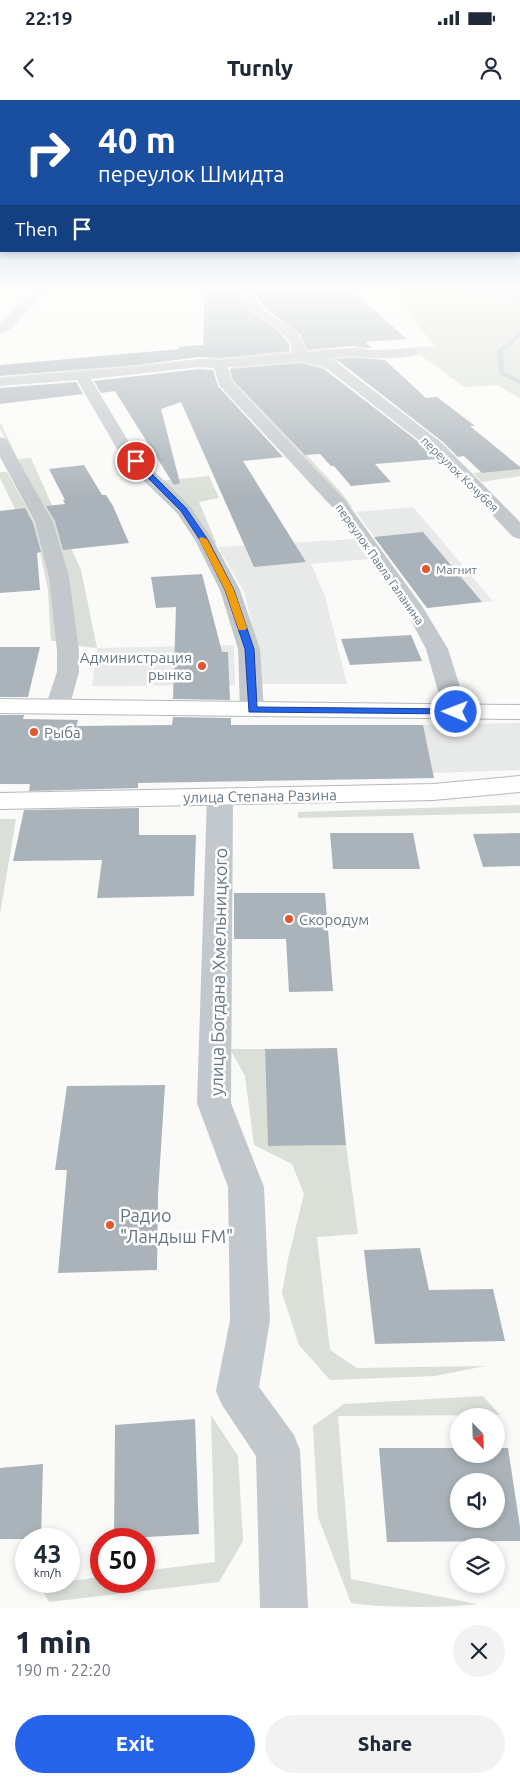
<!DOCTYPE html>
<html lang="en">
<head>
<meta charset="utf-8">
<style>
  body { margin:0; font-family:Ubuntu,sans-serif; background:#f2f2f3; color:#1f2937; height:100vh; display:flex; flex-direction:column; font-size:19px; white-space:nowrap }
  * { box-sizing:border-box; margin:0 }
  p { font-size:16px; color:#747a83 }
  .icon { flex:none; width:28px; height:28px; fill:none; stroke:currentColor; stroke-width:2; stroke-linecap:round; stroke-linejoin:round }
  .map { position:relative; height:1508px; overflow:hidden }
  .drawer { display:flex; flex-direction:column; background:#fff; flex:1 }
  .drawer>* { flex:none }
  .top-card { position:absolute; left:0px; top:0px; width:520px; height:152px; box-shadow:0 2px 8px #0003; background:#1a4fa0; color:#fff; overflow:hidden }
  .needle { width:32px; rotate:157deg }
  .tools { position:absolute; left:450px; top:1308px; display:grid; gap:10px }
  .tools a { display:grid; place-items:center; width:55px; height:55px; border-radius:50%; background:#fff; box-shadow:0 2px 8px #0003; font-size:25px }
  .speed { position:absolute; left:15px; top:1428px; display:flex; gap:10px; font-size:25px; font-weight:700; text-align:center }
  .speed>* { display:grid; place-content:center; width:65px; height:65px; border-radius:50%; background:#fff; box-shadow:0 2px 8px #0003; line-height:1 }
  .speed small { font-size:12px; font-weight:400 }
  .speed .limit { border:8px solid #d22; background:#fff; color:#111 }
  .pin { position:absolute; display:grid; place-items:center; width:42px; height:42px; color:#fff; margin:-21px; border:2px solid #fff; border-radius:50%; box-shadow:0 1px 5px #0007 }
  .me { position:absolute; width:55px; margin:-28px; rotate:271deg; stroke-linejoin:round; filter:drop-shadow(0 0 4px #0008) }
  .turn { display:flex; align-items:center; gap:18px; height:105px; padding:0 15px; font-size:22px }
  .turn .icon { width:65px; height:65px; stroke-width:2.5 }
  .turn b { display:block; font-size:35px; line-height:42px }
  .then { display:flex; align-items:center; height:48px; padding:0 15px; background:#0003; gap:10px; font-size:19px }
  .round { display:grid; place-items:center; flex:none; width:52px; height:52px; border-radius:26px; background:#f2f2f3 }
  .overview { display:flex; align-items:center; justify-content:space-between; height:85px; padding:0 15px }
  h1 { font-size:30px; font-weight:800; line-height:38px }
  .primary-button { display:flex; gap:10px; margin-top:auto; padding:10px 15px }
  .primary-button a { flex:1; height:58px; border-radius:30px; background:#2563eb; color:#fff; font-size:20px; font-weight:800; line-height:58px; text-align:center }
  .primary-button a+a { background:#f2f2f3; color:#1f2937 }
  .status { display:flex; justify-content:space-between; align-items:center; height:35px; padding:0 25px; background:#fff; direction:ltr }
  .status svg { height:14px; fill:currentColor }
  header { display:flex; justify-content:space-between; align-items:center; height:65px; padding:0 15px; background:#fff; font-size:22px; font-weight:800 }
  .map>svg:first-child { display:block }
  .built { fill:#e8e9e9 }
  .green { fill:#dadfd7 }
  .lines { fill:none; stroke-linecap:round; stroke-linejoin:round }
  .stream { fill:#bbc7cb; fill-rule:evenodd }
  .building { fill:#aab3b9; fill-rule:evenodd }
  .secondary-casing { stroke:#b3babf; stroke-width:2 }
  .minor { fill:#c3c8cc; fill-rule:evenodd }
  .secondary { fill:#fff; fill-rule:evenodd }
  .route { fill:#2563eb; stroke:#184099 }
  .slow { fill:#f59e0b }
  .poi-dot { fill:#e4572e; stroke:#fff; stroke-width:2 }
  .labels { text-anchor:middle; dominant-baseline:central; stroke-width:5; stroke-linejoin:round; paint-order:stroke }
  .far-street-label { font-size:12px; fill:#657683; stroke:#fff }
  .far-poi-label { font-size:12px; fill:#657683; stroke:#fff; text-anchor:start }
  .poi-label { font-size:15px; fill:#657683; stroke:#fff; text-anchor:start }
  .street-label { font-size:15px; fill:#657683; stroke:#fff }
  .near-street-label { font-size:18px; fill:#657683; stroke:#fff }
  .near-poi-label { font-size:18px; fill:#657683; stroke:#fff; text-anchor:start }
</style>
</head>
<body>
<div class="status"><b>22:19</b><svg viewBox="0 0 49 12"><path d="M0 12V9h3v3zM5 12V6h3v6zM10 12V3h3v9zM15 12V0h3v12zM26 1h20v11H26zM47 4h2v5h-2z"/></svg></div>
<header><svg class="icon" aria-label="back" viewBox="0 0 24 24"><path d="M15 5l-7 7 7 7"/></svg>Turnly<svg class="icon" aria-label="person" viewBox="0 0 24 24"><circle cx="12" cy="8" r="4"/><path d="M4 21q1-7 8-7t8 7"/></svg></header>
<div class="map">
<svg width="520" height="1508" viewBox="0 0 520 1508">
  <rect width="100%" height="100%" fill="#fafaf8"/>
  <path class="built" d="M413,407L493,501L427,508L356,412Z
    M355,439L370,459L311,464L325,496L347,584H260L258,547L244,492L218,447Z
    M234,545L235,585L92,586L97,548Z
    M0,619L78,620L77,626L423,625L520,623V670L433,673L434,678L0,684Z"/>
  <path class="green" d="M403,189H520V299L498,285L464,287L420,255L335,262L304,253L306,243L312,250L364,247L369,251L435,246L411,217Z
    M253,213C269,223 288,232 291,253L282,255L0,280V277L267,253Z
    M301,260L321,264L331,269L235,278L340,391L356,412L230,281C230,278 229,272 231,269C236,260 290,261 301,260Z
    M0,322L18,359L31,358L81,470L97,548L77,546L50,421L0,329Z
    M520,368V376L482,382L473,373Z
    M0,372H7L35,423L51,477L58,541H51L48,491L40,451L15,409L0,378Z
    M209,376L219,398L199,402L218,447L188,404L159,381Z
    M520,705V713L298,718V712Z
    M0,719H16L0,814Z
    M230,949H265L268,1046L346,1045L358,1134L317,1137L330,1250L357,1268L485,1266L435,1276L330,1280L299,1245L282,1193L288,1159L304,1094L292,1064L254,1045L245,976Z
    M483,1296L500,1315L338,1316L351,1479L477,1504C446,1508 384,1508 351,1503L318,1417L313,1326L344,1304Z
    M211,1315L238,1356L243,1441L219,1482L49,1502L40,1485L101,1477V1481H144V1471L215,1462Z"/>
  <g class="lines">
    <path class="stream" d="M475,188L520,196V200L462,188Z
      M520,232V237L503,251L504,272L520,280V284L499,274L497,251Z"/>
  </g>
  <path class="building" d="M205,188H238L249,210L276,229L289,244L290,251L220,258L199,257L136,265L0,276V265L180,249L178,247L203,245Z
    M254,188H349L407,239L365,242L372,248L352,246L307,250L300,234L265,208L259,200Z
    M353,258L385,260L426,298L437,297L475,326H470L520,367V369L482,373L464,356L458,357L443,342L336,259Z
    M301,263L324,269L429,350L437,359L375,364L391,382L351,386L334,366H331L320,354L305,355L233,280L230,269Z
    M199,269L213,270L218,286L283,357L243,361L306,462L254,467L181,302L161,309L180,383L174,385L115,291L101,293L94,281Z
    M76,282L83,294L0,304V288Z
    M84,365L102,395H106L113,406L129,443L63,450L55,421L46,406L65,404L63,400H65L49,369Z
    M25,408L33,423L41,452L37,453L40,490L0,493V411Z
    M423,432L482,502L427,508L374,437Z
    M202,474L222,552H228L230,600L173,599L176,507L156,508L151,477Z
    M411,535L422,561L350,565L341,539Z
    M0,547H40L28,597H0Z
    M0,615H24L23,619L78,620L76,626L172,625L173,617L231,618V625H423L434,678L138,683V688L29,691L30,684H0Z
    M139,708V735H196L194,796L97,798L102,760L13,761L24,710Z
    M330,733H413L420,769H333Z
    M520,733V766L483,767L473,734Z
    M234,793H325L333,891L289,892L286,839H234Z
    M337,948L346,1045L268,1046L265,949Z
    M165,985L158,1094L157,1170L58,1173L67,1070H55L67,986Z
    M420,1148L429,1190L493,1189L505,1241L375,1244L364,1150Z
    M195,1319L199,1434L114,1439L115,1325Z
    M379,1348H459V1354H496V1348H508L520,1427V1441L387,1442ZM459,1381H496V1419H459Z
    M43,1364L41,1439H0V1368Z"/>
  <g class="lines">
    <g class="secondary-casing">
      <path id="secondary" d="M0,599L520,605V619L0,613Z
        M520,676V692L433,700L0,709V693L433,684Z"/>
    </g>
    <path class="minor" d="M36,188H49L10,230L0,234V224Z
      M240,188H252C254,193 255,199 258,203C271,223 303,223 306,252L352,248L371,250L416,249L418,252C410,262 366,257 353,256C344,256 334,258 325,259L335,261L442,343L520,422V439L513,437L430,349L325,267L301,261L228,267L231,281L345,400L424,509L448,549L468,612L464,617L456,619L448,617L444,612L426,549L407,513L333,408L219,285L214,268L199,267L91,279L130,344L155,372L190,406L213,440L240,490L260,549L264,610L260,615L252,617L244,615L240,610L238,549L220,490L195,440L177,413L143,380L117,349L77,280L0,286V278L136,267L199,259L220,260L292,253L291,243C287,238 282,233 277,228C257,212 249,217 240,188Z
      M0,337L6,339L8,342L53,422L69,477L79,551V572L69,608L65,613L57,615L49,613L45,608L57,572V551L49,477L35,422L0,357Z
      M220,689L229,691L233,697L231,1003L264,1087L270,1220L259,1287L294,1335L300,1350L308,1508H260L256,1356L222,1305L216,1291L230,1220L228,1087L197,1003L207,697L211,691Z"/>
    <use href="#secondary" class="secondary"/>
  </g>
  <linearGradient id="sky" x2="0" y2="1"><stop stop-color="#96bcdc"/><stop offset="0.47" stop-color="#fdfdfc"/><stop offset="1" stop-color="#fdfdfc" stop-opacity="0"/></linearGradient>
  <rect width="520" height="400" fill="url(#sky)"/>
  <path class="route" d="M133,360H138L186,408L208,440L234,490L254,549L257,607L456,609L460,610V614L249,612L245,549L225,490L200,440L181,411L133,363Z"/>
  <path class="slow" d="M201,437L207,439L234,490L247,528L245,530H239L238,528L225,490L199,439Z"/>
  <g class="poi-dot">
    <circle cx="426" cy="469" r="5"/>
    <circle cx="202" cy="566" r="5"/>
    <circle cx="34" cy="632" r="5"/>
    <circle cx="289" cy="819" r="5"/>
    <circle cx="110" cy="1125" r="5"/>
  </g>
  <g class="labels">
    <g class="far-street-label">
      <text transform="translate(460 374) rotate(44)">переулок Кочубея</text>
      <text transform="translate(380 464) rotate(55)">переулок Павла Галанина</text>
    </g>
    <g class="far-poi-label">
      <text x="436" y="469">Магнит</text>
    </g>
    <g class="poi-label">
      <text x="192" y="557" text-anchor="end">Администрация<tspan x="192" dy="17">рынка</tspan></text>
      <text x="44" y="632">Рыба</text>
      <text x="299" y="819">Скородум</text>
    </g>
    <g class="street-label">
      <text transform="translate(260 696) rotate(-1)">улица Степана Разина</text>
    </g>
    <g class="near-street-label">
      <text transform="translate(218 872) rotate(-89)">улица Богдана Хмельницкого</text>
    </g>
    <g class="near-poi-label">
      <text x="120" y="1115">Радио<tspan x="120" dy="21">"Ландыш FM"</tspan></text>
    </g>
  </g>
</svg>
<div class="tools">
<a><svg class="needle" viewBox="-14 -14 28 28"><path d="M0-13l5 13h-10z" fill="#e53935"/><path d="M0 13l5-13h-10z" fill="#747a83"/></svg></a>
<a><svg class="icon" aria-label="sound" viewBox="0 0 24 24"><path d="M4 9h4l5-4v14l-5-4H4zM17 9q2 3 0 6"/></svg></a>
<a><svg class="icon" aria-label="layers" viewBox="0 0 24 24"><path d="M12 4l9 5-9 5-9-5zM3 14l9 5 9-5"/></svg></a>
</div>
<div class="speed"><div>43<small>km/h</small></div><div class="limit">50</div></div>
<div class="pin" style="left:136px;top:361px;background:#d93025"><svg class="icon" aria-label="arrive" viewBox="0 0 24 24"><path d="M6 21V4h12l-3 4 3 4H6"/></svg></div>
<svg class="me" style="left:456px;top:612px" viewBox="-20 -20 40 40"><circle r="17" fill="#2563eb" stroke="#fff" stroke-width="3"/><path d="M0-11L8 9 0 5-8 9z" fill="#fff"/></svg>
<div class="top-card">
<div class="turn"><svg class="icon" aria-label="right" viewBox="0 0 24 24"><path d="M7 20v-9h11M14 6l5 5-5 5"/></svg><div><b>40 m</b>переулок Шмидта</div></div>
<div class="then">Then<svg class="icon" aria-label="arrive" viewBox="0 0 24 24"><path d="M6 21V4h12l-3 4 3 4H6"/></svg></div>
</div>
</div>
<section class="drawer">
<div class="overview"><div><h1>1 min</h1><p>190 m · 22:20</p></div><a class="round"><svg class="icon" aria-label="close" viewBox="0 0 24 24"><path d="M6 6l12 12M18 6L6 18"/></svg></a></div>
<div class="primary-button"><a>Exit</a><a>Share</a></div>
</section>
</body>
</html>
